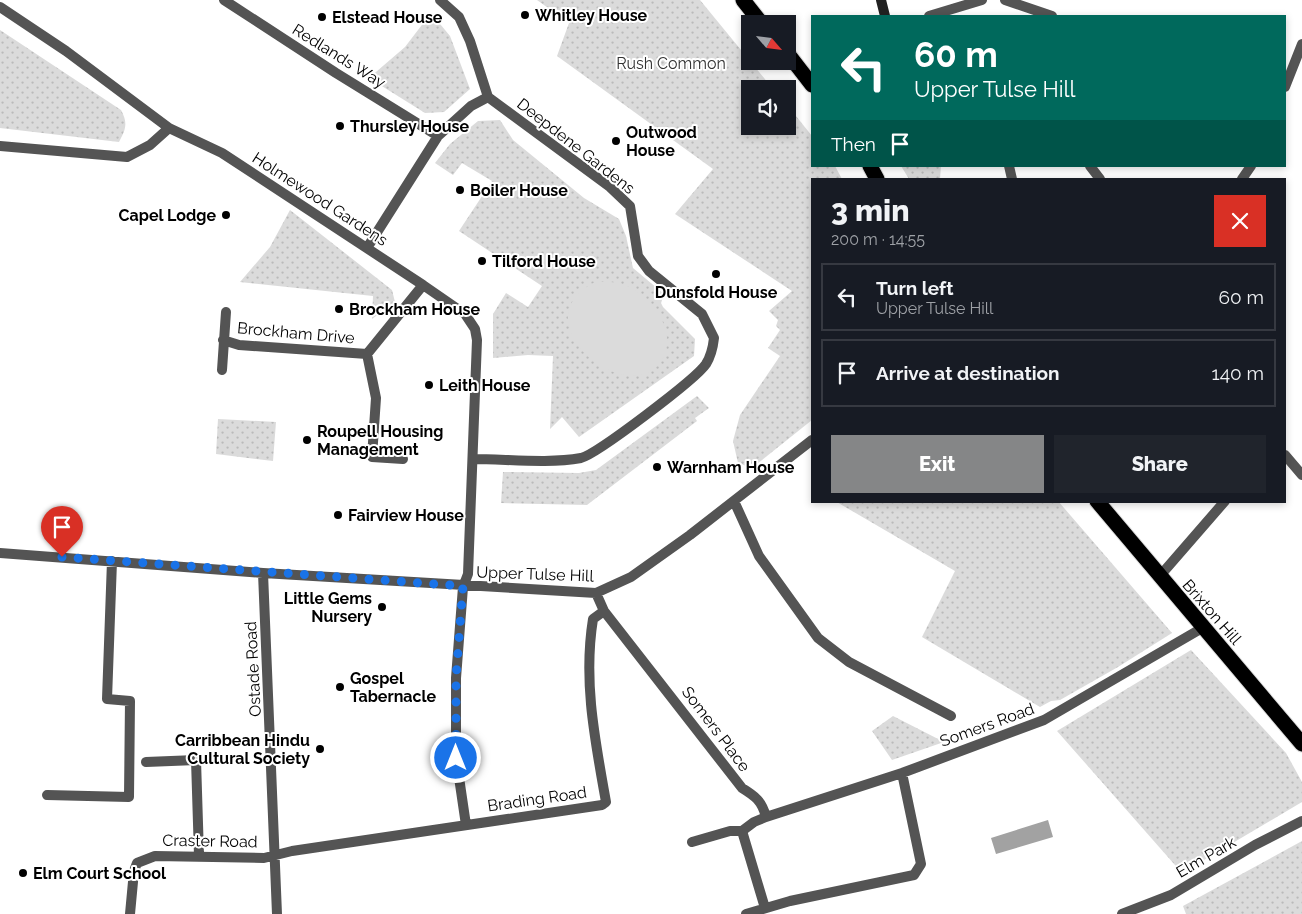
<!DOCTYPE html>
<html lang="en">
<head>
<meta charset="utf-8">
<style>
  body { margin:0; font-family:Raleway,sans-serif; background:#20242c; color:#f1f3f6; height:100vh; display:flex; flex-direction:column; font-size:19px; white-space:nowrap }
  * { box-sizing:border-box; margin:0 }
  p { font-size:16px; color:#9ea1a6 }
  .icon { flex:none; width:28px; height:28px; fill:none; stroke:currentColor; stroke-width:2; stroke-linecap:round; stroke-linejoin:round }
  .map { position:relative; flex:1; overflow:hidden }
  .side { position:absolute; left:811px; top:178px; width:475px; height:325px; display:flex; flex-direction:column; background:#171b24; border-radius:0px; box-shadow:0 2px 8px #0003 }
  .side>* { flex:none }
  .hud { position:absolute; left:811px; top:15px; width:475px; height:152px; border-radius:0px; box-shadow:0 2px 8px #0003; background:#00695c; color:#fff; overflow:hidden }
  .needle { width:32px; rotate:118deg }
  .fabs { position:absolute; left:741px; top:15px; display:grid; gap:10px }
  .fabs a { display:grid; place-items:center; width:55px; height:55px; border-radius:0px; background:#171b24; box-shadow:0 2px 8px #0003; font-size:25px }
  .pin { position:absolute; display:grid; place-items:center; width:42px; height:42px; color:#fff; margin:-51px -21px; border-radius:50% 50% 50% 0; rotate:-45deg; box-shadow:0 0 5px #0007 }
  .pin .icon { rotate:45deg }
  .me { position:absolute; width:55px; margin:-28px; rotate:0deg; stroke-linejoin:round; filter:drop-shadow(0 0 4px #0008) }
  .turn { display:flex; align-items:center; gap:18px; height:105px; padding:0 20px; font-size:22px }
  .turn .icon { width:65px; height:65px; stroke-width:2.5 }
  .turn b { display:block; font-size:35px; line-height:42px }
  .then { display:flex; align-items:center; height:48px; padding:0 20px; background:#0003; gap:10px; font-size:19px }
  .round { display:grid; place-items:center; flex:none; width:52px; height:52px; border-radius:0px; background:#20242c }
  .head { display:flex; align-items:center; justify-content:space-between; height:85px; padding:0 20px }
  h1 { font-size:30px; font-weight:800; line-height:38px }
  .cta { display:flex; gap:10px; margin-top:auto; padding:10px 20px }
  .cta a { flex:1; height:58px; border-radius:0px; background:#858687; color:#fff; font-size:20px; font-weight:800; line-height:58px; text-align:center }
  .cta a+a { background:#20242c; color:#f1f3f6 }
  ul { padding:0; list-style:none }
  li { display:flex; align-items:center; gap:15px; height:68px; margin:0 10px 8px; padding:0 10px; border:2px solid #363941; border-radius:0px }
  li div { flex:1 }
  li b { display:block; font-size:19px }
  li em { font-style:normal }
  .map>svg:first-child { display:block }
  .green { fill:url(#green-dots) }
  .pitch { fill:#dbdbdb }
  .water { fill:#a2a2a2 }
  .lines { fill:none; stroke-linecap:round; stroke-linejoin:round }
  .highway-casing { stroke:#dbdbdb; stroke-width:17 }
  .street { stroke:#545454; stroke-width:10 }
  .secondary { stroke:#212121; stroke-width:10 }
  .highway { stroke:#000; stroke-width:15 }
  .route { stroke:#1a73e8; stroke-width:9; stroke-dasharray:0 16.2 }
  .poi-dot { fill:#000; stroke:#fff; stroke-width:2 }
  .labels { text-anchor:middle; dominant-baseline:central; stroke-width:4; stroke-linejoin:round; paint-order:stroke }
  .poi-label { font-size:16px; font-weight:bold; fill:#000; stroke:#fff; text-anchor:start }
  .street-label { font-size:16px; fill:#000; stroke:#fff }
  .park-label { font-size:16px; fill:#323232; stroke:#fff }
</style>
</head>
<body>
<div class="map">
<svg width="1302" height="914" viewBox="0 0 1302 914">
  <defs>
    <pattern id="green-dots" width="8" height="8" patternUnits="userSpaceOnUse" patternTransform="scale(1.25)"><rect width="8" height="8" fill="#dbdbdb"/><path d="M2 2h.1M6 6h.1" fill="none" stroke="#bababa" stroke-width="1.8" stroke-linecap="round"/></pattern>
  </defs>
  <rect width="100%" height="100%" fill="#fff"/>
  <path class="green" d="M537,0H700L773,89H750V126H788V106L812,136V166H835L842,179H812V420L752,468L738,463L733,441L740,415L780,356L768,348L780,330L776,326L778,320L769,311L792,291L675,214L713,169L557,56L569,23Z
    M431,13L450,36L470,89L444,112L425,113L369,78L405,47Z
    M0,30L121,110C128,123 126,129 119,142L0,128Z
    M500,120L513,140L584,198L619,219L626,236L633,268L664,294L661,303L663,307L695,339L694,356L579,437L562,417L550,429L553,356L528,355L493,358V314L506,293L528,307L542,286L459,231L492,181L462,163L453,175L435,163L450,144L478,121Z
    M901,166H941L940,179H909Z
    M290,210L392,290L395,302L372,319L373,296L240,282L270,247Z
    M697,396L709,408L695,418L697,421L587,505L501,503L503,472L579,473L596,470Z
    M218,419L276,422L273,461L216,454Z
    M835,501H1058L1172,633L1118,667L1060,700L1051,701L1040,707L922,637L955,571Z
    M1191,650L1286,753L1302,782V802L1182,873L1057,731Z
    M893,716L944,742L892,760L872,731Z
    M1302,841V914H1186L1183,906Z"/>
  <path class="pitch" d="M595,282C606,282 615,281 625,285C651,295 678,331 663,358C632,414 516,322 595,282Z"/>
  <path class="water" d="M1048,820L1053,837L996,854L991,838Z"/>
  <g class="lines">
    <g class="highway-casing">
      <path id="highway" d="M743,0L762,24
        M788,54L812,85
        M870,166L877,179
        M1097,501L1302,744"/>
    </g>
    <path class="street" d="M224,0L336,73L438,136
      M440,0L459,17L470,41L488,97
      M1005,0L1052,16
      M0,7L66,51L169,128L222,153L423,285L465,314L475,329L477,340L468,574L463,587L456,678V757L466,825
      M929,16L982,0
      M1285,87L1302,44
      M0,146L127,157L150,145L169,128
      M1009,166L1012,179
      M1090,166L1100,179
      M1242,179L1251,166
      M367,248L438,136L471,106L488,97
      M223,340L239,345L367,354L423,285
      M367,354L376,398L372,457L403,459
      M222,370L226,312
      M1285,455L1302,475
      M473,459C507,459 548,464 581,458C597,454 696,379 706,364C711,356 713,347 714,338L702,314L649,271L638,256L630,206L610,187L488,97
      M734,501L759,556L818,638L849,662L951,716
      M0,553L263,573L596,593L631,577L690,535L812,440
      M263,573L277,914
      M1159,577L1225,501
      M596,593L604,611L742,788C755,796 762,801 766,817L754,822L742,831H730L692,842
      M146,762L196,760L199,855
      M47,795L129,797L130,701L107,699L112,561
      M766,817L902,773L1044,720L1204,627
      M742,831L765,908
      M130,914L134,871L137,863L155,856L264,858L292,851L602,805L606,802C595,740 583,681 593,619L604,611
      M746,914L790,901L914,875L921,864L902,773
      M1122,914L1171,895L1255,845L1302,821"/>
    <path class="secondary" d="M881,0L885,16"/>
    <use href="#highway" class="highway"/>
  </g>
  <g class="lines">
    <path class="route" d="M62,557L463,586L456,678V758"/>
  </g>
  <g class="poi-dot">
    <circle cx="525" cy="15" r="5"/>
    <circle cx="322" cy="17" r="5"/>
    <circle cx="340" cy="126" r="5"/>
    <circle cx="616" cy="141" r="5"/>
    <circle cx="460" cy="190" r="5"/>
    <circle cx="226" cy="215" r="5"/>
    <circle cx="482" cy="261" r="5"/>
    <circle cx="716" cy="274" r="5"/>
    <circle cx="339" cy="309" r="5"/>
    <circle cx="429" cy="385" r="5"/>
    <circle cx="307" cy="440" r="5"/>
    <circle cx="657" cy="467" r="5"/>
    <circle cx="338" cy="515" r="5"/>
    <circle cx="382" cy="607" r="5"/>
    <circle cx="340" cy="687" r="5"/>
    <circle cx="320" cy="749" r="5"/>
    <circle cx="23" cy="873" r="5"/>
  </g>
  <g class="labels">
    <g class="poi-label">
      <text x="535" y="15">Whitley House</text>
      <text x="332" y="17">Elstead House</text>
      <text x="350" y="126">Thursley House</text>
      <text x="626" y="132">Outwood<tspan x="626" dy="18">House</tspan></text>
      <text x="470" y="190">Boiler House</text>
      <text x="216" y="215" text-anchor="end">Capel Lodge</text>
      <text x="492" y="261">Tilford House</text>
      <text x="716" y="292" text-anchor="middle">Dunsfold House</text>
      <text x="349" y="309">Brockham House</text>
      <text x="439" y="385">Leith House</text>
      <text x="317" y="431">Roupell Housing<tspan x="317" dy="18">Management</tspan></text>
      <text x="667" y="467">Warnham House</text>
      <text x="348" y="515">Fairview House</text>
      <text x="372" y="598" text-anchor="end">Little Gems<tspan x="372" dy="18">Nursery</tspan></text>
      <text x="350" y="678">Gospel<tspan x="350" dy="18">Tabernacle</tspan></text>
      <text x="310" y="740" text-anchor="end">Carribbean Hindu<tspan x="310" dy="18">Cultural Society</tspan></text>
      <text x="33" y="873">Elm Court School</text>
    </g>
    <g class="street-label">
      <text transform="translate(339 56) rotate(32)">Redlands Way</text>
      <text transform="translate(576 146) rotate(38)">Deepdene Gardens</text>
      <text transform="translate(320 199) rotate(33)">Holmewood Gardens</text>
      <text transform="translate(296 333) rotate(5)">Brockham Drive</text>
      <text transform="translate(535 574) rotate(2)">Upper Tulse Hill</text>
      <text transform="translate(1212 612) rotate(49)">Brixton Hill</text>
      <text transform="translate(253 669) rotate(-93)">Ostade Road</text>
      <text transform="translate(987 725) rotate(-20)">Somers Road</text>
      <text transform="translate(716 729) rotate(53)">Somers Place</text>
      <text transform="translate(537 799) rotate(-8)">Brading Road</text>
      <text transform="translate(210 841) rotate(1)">Craster Road</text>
      <text transform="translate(1206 857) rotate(-30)">Elm Park</text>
    </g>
    <g class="park-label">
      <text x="671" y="63">Rush Common</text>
    </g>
  </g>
</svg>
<div class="fabs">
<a><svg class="needle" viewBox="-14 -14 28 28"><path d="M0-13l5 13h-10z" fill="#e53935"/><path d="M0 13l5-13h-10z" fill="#9ea1a6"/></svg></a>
<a><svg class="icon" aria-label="sound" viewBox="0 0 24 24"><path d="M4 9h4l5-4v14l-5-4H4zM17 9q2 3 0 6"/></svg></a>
</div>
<div class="pin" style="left:62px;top:557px;background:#d93025"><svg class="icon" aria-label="arrive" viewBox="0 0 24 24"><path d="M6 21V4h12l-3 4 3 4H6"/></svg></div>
<svg class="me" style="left:456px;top:758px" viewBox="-20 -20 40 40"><circle r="17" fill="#1a73e8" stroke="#fff" stroke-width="3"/><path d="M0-11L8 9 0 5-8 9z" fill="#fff"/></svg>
<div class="hud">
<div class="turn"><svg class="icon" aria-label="left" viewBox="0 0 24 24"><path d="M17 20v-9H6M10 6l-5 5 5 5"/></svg><div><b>60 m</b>Upper Tulse Hill</div></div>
<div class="then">Then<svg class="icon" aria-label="arrive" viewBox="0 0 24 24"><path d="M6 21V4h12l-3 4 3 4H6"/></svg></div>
</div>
<section class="side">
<div class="head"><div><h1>3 min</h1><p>200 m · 14:55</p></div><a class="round" style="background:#d93025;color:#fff"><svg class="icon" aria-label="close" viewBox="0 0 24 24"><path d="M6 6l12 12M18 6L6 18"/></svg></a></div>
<ul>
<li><svg class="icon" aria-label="left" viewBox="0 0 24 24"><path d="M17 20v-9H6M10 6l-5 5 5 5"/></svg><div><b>Turn left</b><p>Upper Tulse Hill</p></div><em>60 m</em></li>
<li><svg class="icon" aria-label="arrive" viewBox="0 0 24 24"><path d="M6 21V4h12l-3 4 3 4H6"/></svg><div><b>Arrive at destination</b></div><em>140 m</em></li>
</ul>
<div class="cta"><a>Exit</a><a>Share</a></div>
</section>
</div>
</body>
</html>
